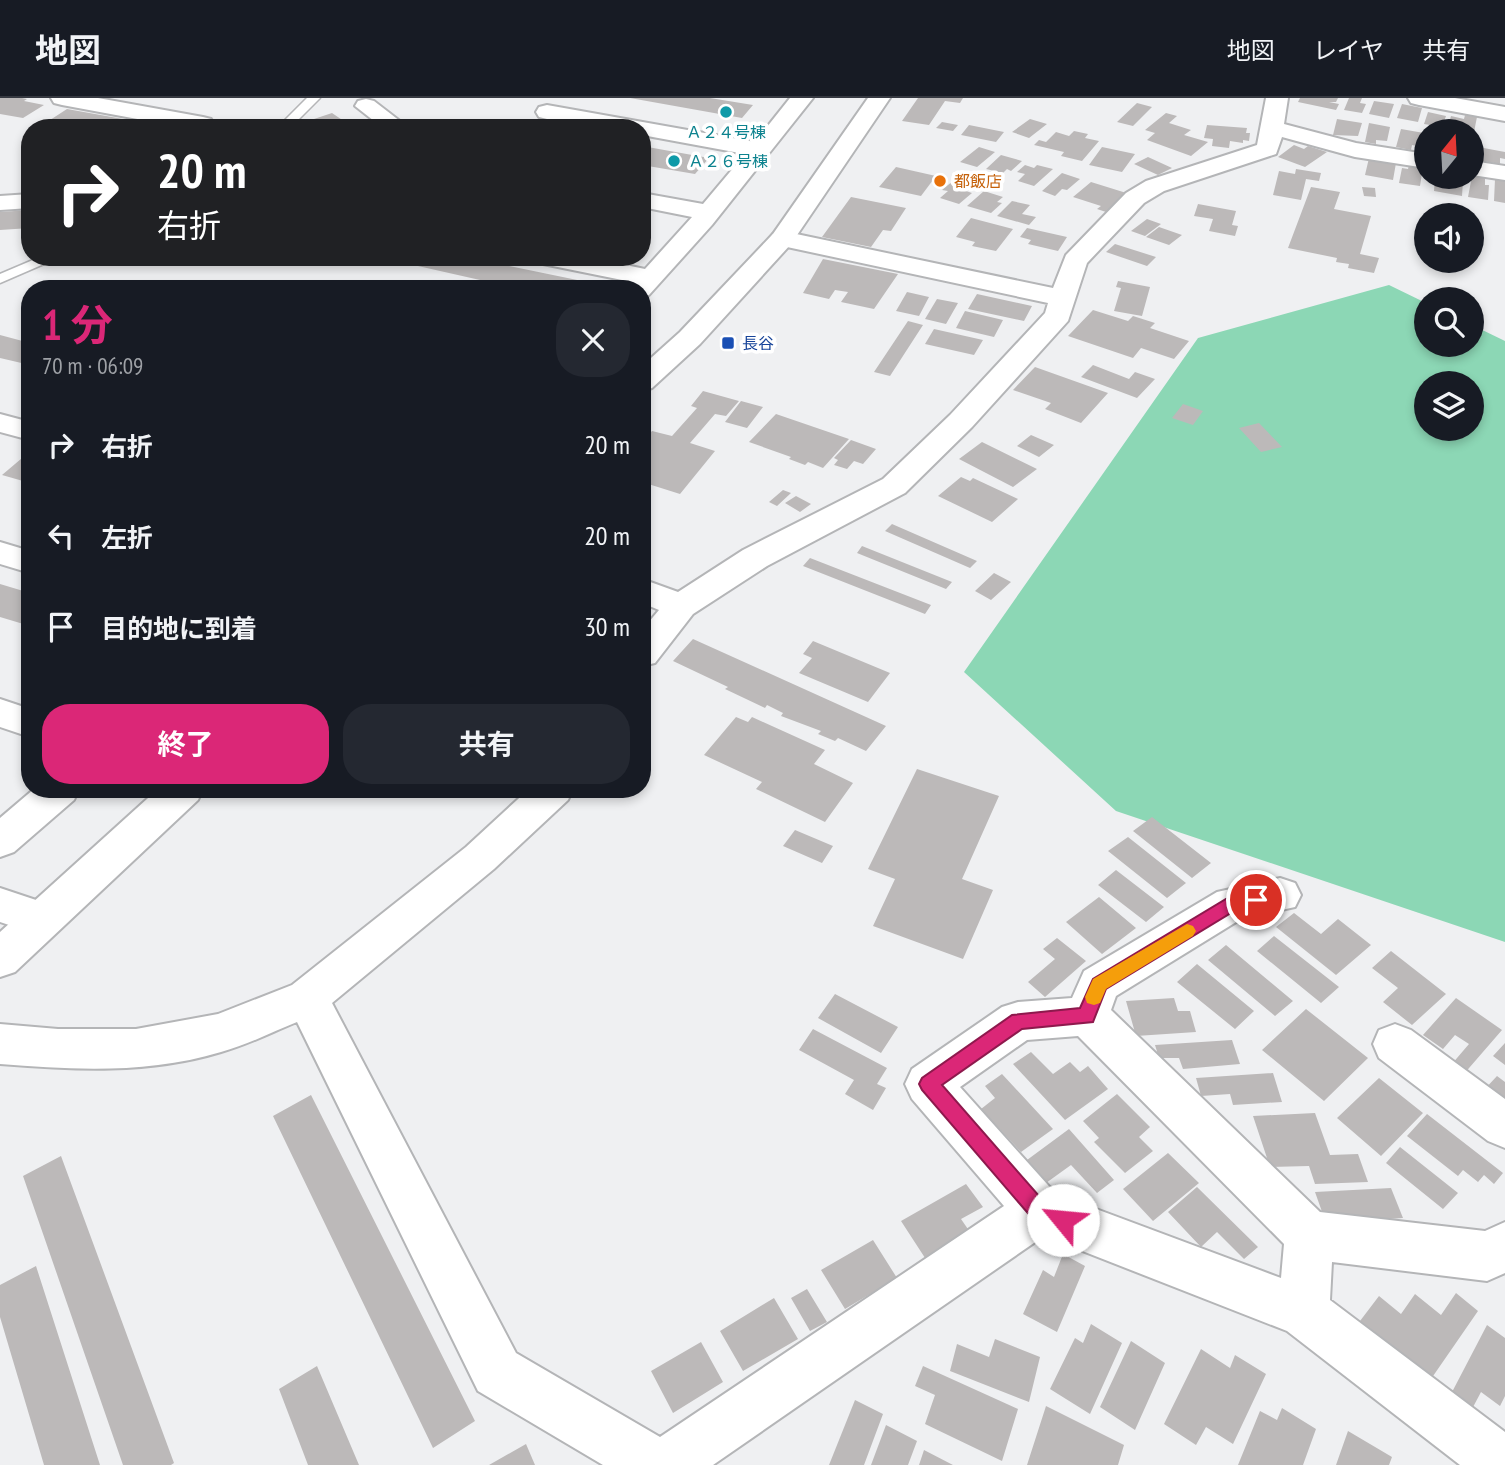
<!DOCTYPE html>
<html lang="ja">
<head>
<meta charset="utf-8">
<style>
  body { margin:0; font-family:"PT Sans Narrow","Noto Sans JP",sans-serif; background:#242831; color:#f1f3f6; height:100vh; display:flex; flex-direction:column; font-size:26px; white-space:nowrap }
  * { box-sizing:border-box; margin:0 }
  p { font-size:23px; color:#9ea1a6 }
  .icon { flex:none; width:38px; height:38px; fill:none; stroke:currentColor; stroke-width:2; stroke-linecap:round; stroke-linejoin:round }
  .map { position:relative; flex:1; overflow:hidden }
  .side { position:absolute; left:21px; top:182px; width:630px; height:518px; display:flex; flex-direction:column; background:#171b24; border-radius:28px; box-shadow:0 4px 10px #0003 }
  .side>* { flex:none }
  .top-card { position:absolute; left:21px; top:21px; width:630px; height:147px; border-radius:28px; box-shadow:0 4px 10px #0003; background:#202124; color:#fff; overflow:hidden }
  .needle { width:46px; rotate:18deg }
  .tools { position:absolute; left:1414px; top:21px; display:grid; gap:14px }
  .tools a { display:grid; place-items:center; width:70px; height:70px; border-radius:50%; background:#171b24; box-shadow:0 4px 10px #0003; font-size:35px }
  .pin { position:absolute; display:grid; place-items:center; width:60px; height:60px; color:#fff; margin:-30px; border:4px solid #fff; border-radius:50%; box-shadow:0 2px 7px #0007 }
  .me { position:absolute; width:77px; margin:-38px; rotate:298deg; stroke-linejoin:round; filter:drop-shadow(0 0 5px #0008) }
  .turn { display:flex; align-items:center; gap:24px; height:147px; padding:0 21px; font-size:32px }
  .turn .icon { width:91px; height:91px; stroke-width:2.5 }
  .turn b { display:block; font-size:49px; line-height:60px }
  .round { display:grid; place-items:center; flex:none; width:74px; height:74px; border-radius:28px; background:#242831 }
  .overview { display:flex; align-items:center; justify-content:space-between; height:119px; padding:0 21px }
  h1 { font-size:42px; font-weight:700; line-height:52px; color:#db2777 }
  .primary-button { display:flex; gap:14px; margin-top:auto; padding:14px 21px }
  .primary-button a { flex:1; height:80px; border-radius:28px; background:#db2777; color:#fff; font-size:28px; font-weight:700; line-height:80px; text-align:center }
  .primary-button a+a { background:#242831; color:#f1f3f6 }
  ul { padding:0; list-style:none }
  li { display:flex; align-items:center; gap:21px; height:91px; padding:0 21px }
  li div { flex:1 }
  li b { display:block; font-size:26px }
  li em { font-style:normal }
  header { display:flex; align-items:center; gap:42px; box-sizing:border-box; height:98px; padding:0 35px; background:#171b24; border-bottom:2px solid #363941 }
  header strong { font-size:33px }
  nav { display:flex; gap:38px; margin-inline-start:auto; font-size:24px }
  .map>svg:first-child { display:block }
  .green { fill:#8cd7b5; fill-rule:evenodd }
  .building { fill:#bcb9b9 }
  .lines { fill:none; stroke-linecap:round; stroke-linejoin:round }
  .service-casing { stroke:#b4b5b7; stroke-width:3 }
  .minor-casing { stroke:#b4b5b7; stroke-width:4 }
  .tertiary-casing { stroke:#b4b5b7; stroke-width:4 }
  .service { fill:#fff; fill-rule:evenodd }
  .minor { fill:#fff; fill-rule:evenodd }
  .tertiary { fill:#fff; fill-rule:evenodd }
  .route { fill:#db2777; stroke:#8e194d; stroke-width:2 }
  .slow { fill:#f59e0b }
  .culture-dot { fill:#0f9aa8; stroke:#fff; stroke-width:2.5 }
  .food-dot { fill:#e8710a; stroke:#fff; stroke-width:2.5 }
  .transit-dot { fill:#1a4fb4; stroke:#fff; stroke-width:2.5 }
  .labels { text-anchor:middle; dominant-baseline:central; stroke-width:7; stroke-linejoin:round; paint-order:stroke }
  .far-culture-label { font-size:16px; fill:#0d838f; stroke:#fff }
  .far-food-label { font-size:16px; fill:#c56008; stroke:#fff; text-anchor:start }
  .far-transit-label { font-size:16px; fill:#164399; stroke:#fff; text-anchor:start }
</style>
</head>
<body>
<header>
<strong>地図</strong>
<nav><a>地図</a><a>レイヤ</a><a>共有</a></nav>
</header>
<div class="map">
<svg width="1505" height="1367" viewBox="0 0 1505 1367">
  <rect width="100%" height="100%" fill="#eff0f2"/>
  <path class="green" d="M1389,187L1426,205V247H1472V227L1505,243V844L1116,713L964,574L1198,240ZM1426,285H1472V331H1426Z"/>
  <path class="building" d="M0,0H22L27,1L24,3L44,7L23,20L0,16Z
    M630,0H710L753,7L742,20Z
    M918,0H963L960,5L945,3L929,27L902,23Z
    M1300,0H1338L1336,4H1329L1339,6L1336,12L1298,4Z
    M1349,0H1362L1360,5L1366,6L1362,15L1344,12Z
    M1374,3L1394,6L1389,20L1369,16Z
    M1137,5L1152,9L1133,28L1117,24Z
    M1402,6L1422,10L1418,24L1397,20Z
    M67,11L162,28V30H77L47,24Z
    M1428,14L1446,18L1442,29L1424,26Z
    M332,15L354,30H318L308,23Z
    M1166,15L1177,18L1169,25L1191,32L1184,37L1208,44L1191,58L1147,42L1155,35L1145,32Z
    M1465,17L1477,19L1474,34L1448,29L1451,18L1464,21Z
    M1030,21L1047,26L1029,40L1012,34Z
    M1337,21L1362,25L1358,38L1333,37Z
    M942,24L958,27L953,33L936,30Z
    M1369,25L1390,29L1387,43L1376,42V46L1365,44Z
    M969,27L1004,34L996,44L961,37Z
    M1207,27L1247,30L1246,35H1250L1249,43L1243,42V45L1230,43L1229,50L1212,48L1213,41L1204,40Z
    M1401,31L1424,35L1421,49L1412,47L1411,52L1396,49Z
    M1074,33L1088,36L1085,40L1099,43L1082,63L1061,58L1064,54L1034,47L1039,42L1046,44L1056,34L1069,38Z
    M1294,47L1304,51L1308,48L1327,54L1305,69L1278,59Z
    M642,48L709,60L695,76L642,67Z
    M1473,48L1505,54V61L1500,60V66L1472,61Z
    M979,49L995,54L977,69L960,64Z
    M1102,49L1135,56L1122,74L1089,67Z
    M1001,57L1022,63L1011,73L1007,71L1003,75L986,71Z
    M1148,59L1172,70L1158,77L1134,66Z
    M1369,60L1396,65L1393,82L1365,77Z
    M1025,67L1034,70L1037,67L1053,71L1034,88L1018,83L1025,76L1017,74Z
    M1409,67L1423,69L1420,88L1399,85L1402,70L1408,71Z
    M896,69L936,78L921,98L879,89Z
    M1296,71L1321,75L1319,83L1306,81L1301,102L1273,97L1279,73L1295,76Z
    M1062,75L1080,81L1067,92L1062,91L1055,98L1042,93Z
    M1472,78L1485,80V87H1489L1488,102L1468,99Z
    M1435,79H1458V83H1463L1462,98L1434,93Z
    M1495,81L1505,83V105L1494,103Z
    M954,82L972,87L966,93L972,95L959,106L940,100L948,93L942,92Z
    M1091,84L1136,98L1115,117L1097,111L1101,108L1073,99Z
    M1311,89L1340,94L1334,111L1371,118L1360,156L1379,160L1374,175L1348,170L1349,166L1336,164L1337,160L1288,150Z
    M1362,89L1375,90L1376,99L1364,98Z
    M984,93L1003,99L997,104L1002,105L991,115L967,108Z
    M851,99L906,110L891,133L883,132L871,149L822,139Z
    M1012,103L1030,107L1022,116L1036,119L1029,127L997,118Z
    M1198,106L1236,113L1232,127L1238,128L1235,138L1209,133L1213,121L1194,118Z
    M30,112V130L0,132V114Z
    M971,120L1013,131L996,153L972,148L975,144L956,139Z
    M1147,121L1161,126L1145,138L1131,133Z
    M1159,129L1182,137L1169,147L1146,139Z
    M1027,130L1067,139L1058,153L1028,146L1031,142L1020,139Z
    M1115,146L1156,159L1147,168L1106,154Z
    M378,159H466L582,183L576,191H520Z
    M823,161L898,176L874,211L841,204L848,194L835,192L829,201L803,195Z
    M1118,183L1150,189L1142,218L1114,213L1121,190L1116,189Z
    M907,194L929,199L919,218L896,213Z
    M977,196L1032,208L1024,223L968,211Z
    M937,201L958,205L946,226L925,221Z
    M1093,212L1128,223L1133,218L1155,225L1150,230L1189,243L1174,261L1141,250L1133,260L1068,238Z
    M965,213L1003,222L994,239L956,230Z
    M908,223L923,227L890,278L874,274Z
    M934,231L983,242L974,257L925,246Z
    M0,237L30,245V267L0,260Z
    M1093,267L1129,281L1135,274L1155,281L1137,300L1081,279Z
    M1035,269L1108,295L1081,325L1045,311L1051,305L1013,292Z
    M703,293L739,303L726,318L715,316L690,345L715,353L680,396L642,384V344L652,333L672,338L697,310L691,308Z
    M741,303L763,309L747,330L725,324Z
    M1183,306L1203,313L1193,327L1172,320Z
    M776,316L849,341L823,370L808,364L805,367L789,361L791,359L749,344Z
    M1259,325L1282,349L1261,354L1239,330Z
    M1031,337L1054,347L1039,359L1017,348Z
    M851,342L876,351L863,366L854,363L847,371L834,367L838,362L834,360Z
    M982,344L1037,371L1013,389L959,361Z
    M28,355L30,385L2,377Z
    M961,379L970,383L973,380L1018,401L992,424L938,398Z
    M783,392L791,395L777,408L769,404Z
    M796,398L811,406L800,414L785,405Z
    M892,426L977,463L970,470L885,433Z
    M862,448L952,484L946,491L857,455Z
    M810,460L931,507L925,516L803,468Z
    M994,475L1011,484L991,502L975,493Z
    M0,486L30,495V528L0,519Z
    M693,541L886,628L866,653L838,640L835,643L818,636L821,633L781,618L783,615L767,607L765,610L725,591L728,589L673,563Z
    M813,543L890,575L868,604L799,575L812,560L803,556Z
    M736,619L748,624L752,619L825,652L814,666L853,685L825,724L756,691L762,684L704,657Z
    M917,671L999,698L962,781L993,792L963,861L873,828L895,781L868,771Z
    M1152,719L1211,765L1192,780L1133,733Z
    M795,732L833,748L822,765L783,748Z
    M1128,739L1186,785L1167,800L1108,753Z
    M1116,772L1164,809L1146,824L1098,787Z
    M1099,799L1136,830L1102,856L1066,824Z
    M1294,815L1321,836L1338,821L1371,847L1336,877L1276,829Z
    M1274,838L1339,889L1321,905L1257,853Z
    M1057,840L1086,863L1045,899L1028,884L1055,861L1043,851Z
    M1226,847L1293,903L1275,918L1208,862Z
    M1391,853L1446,896L1412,927L1383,904L1398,890L1372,870Z
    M1197,866L1254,913L1235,931L1177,884Z
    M835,896L898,929L881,955L818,920Z
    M1174,900L1178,913H1190L1196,934L1136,938L1126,903Z
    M1456,900L1502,932L1463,977L1451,967L1469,946L1455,937L1443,951L1423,937Z
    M1306,911L1368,960L1324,1003L1262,952Z
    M813,931L887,970L877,986L886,990L873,1012L845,996L854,982L799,952Z
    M1232,942L1240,966L1183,971L1179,960H1159L1155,947Z
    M1505,945V967L1493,958Z
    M1031,954L1053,976L1070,964L1080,974L1088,968L1108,991L1065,1022L1013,966Z
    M1273,975L1282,1004L1233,1007L1230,996L1201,998L1196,980Z
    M1002,976L1053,1031L1021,1054L981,1011L995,1000L985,988Z
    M1497,978L1505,984V1010L1483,993Z
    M1379,980L1423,1015L1381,1058L1337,1020Z
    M1117,996L1150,1029L1139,1039L1153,1053L1125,1075L1094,1044L1099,1040L1083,1023Z
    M311,997L475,1323L433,1350L273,1018Z
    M1315,1015L1330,1057L1358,1056L1368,1084L1315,1086L1309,1068L1270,1069L1253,1018Z
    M1427,1016L1503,1075L1494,1086L1484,1077L1478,1084L1463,1072L1458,1078L1407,1038Z
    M1069,1031L1114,1082L1097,1095L1071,1067L1046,1085L1027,1062Z
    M1400,1049L1458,1095L1443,1111L1386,1065Z
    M1168,1055L1199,1085L1153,1123L1123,1091Z
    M61,1058L174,1365L171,1367H123L23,1078Z
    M966,1086L983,1109L961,1121L972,1137L927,1163L901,1123Z
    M1197,1089L1258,1149L1244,1161L1217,1134L1201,1149L1168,1114Z
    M1391,1090L1403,1120L1326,1125L1315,1094Z
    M873,1142L897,1180L845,1211L821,1172Z
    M1063,1156L1085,1168L1057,1234L1023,1216L1043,1172L1054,1179Z
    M36,1168L100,1367H44L0,1219V1187Z
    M807,1191L827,1224L810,1233L791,1200Z
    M1456,1195L1478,1213L1431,1281L1360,1223L1379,1198L1401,1216L1415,1196L1441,1217Z
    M774,1200L798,1241L743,1273L720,1233Z
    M1091,1226L1122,1245L1090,1316L1050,1291L1075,1240L1083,1245Z
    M1487,1227L1505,1240V1298L1500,1308L1481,1294L1472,1311L1451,1296Z
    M995,1241L1040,1259L1029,1304L950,1273L957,1246L989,1259Z
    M1131,1243L1165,1265L1135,1332L1100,1309Z
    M701,1244L723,1284L673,1315L651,1273Z
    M1201,1251L1230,1270L1235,1257L1266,1276L1233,1346L1206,1329L1196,1347L1164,1326Z
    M317,1268L359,1367H308L279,1291Z
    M923,1268L1018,1311L1002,1363L925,1326L935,1297L915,1288Z
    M855,1302L883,1316L864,1367H829Z
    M1046,1308L1124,1347L1118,1367H1027Z
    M1282,1310L1316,1331L1303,1367H1238L1260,1313L1277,1322Z
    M886,1327L917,1343L908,1367H871Z
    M1348,1333L1392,1359L1389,1367H1336Z
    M526,1346L535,1367H489Z
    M924,1352L953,1367H919Z"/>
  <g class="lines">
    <g class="service-casing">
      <path id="service" d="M307,0H320L290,30H277Z
        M40,159H60L0,185V176Z"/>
    </g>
    <g class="minor-casing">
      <path id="minor" d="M51,0H98L203,19L211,21L214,26L212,30H186L62,7L54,5Z
        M790,0H813L712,127L649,197L642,198V191H627L632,184L538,165L534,159H587L645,171L692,119L642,109V95L703,106L745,56L642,37V30H598L547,21L539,19L536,14L539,9L547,7L755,44Z
        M1266,0H1288L1284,26L1356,45L1426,56V70L1355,59L1282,39L1276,56L1164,93L1144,105L1087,165L1068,223L972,329L905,395L767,468L693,516L655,565L642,568V532L659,512L642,505V481L678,494L743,452L883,381L950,317L1045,215L1048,205L773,146L769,141L773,136L782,133L1053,190L1066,157L1126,95L1146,83L1257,47Z
        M1408,0H1455L1505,9V23L1419,7L1411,5Z
        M366,1L374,3L409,30H383L355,8L358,3Z
        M1472,63L1505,68V82L1472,77Z
        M30,96V110L0,112V98Z
        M0,316L30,324V342L0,334Z
        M0,444L30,453V475L0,466Z
        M0,601L30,611V639L0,629Z
        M34,691H79L74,702L14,754L0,759V720Z
        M529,691H573L568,702L494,771L332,905L516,1255L660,1339L1004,1108L912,1001L905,986L912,971L1002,909L1018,904L1072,900L1084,873L1217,794L1280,780L1295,785L1301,797L1295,809L1241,821L1116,898L1111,912L1320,1114L1485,1133L1505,1124V1175L1487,1183L1332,1164L1330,1202L1505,1334V1367H1460L1287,1233L1044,1138L713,1367H603L478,1293L297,924C272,934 247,947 221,954C149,976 74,972 0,966V926L58,931H136L218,916L292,887L466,749ZM1078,938L1284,1146L1281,1180L1056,1096L960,989L1027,942Z
        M0,790L57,809L63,821L57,833L42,838L0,824Z
        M1395,926L1411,932L1505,1001V1050L1488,1043L1379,960L1373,946L1379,932Z"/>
    </g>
    <g class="tertiary-casing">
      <path id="tertiary" d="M868,0H890L791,146L700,246L652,290L642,293V268L680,234L773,136Z
        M158,691H203L198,702L15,874L0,879V834Z"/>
    </g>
    <use href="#service" class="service"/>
    <use href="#minor" class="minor"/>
    <use href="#tertiary" class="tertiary"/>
  </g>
  <path class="route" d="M1256,794L1262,797L1264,802L1262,806L1236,812L1106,891L1093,924L1022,931L942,987L1046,1106L1070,1115L1073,1122L1070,1129L1063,1132L1032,1120L922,992L919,986L922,980L1012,917L1080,910L1093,881L1226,801Z"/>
  <path class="slow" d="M1187,826L1193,828L1196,833L1193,838L1106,891L1100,905L1094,907L1087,905L1085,899L1093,881Z"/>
  <g class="culture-dot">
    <circle cx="726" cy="14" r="7"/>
    <circle cx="674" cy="63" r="7"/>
  </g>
  <circle class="food-dot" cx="940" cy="83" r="7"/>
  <rect class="transit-dot" x="721" y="238" width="14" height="14" rx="3.5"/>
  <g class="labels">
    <g class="far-culture-label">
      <text x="726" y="34">Ａ２４号棟</text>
      <text x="688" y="63" text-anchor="start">Ａ２６号棟</text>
    </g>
    <g class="far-food-label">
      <text x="954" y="83">都飯店</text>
    </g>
    <g class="far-transit-label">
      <text x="742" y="245">長谷</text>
    </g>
  </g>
</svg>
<div class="tools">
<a><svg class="needle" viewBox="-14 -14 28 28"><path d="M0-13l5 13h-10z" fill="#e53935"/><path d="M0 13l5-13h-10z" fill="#9ea1a6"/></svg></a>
<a><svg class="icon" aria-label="sound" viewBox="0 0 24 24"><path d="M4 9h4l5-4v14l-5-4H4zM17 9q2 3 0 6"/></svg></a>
<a><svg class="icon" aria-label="search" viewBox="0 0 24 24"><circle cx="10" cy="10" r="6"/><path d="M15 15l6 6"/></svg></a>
<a><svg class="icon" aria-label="layers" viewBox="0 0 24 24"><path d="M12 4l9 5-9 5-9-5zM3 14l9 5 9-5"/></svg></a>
</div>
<div class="pin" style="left:1256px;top:802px;background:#d93025"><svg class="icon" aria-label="arrive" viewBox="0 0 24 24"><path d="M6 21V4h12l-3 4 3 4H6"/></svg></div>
<svg class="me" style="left:1063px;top:1122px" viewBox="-20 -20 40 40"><circle r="19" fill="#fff"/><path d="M0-13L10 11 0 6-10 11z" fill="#db2777"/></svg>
<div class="top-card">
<div class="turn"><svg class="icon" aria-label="right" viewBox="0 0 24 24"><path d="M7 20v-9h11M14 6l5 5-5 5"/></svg><div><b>20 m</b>右折</div></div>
</div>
<section class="side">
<div class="overview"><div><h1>1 分</h1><p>70 m · 06:09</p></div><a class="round"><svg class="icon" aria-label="close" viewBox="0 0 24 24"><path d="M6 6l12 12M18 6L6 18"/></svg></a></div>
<ul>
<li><svg class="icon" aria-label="right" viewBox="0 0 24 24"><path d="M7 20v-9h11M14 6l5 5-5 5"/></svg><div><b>右折</b></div><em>20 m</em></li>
<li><svg class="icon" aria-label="left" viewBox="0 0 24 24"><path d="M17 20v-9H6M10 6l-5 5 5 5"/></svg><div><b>左折</b></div><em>20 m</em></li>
<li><svg class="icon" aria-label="arrive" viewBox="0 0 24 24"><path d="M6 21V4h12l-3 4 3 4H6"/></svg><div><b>目的地に到着</b></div><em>30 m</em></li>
</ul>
<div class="primary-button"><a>終了</a><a>共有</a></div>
</section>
</div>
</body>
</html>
